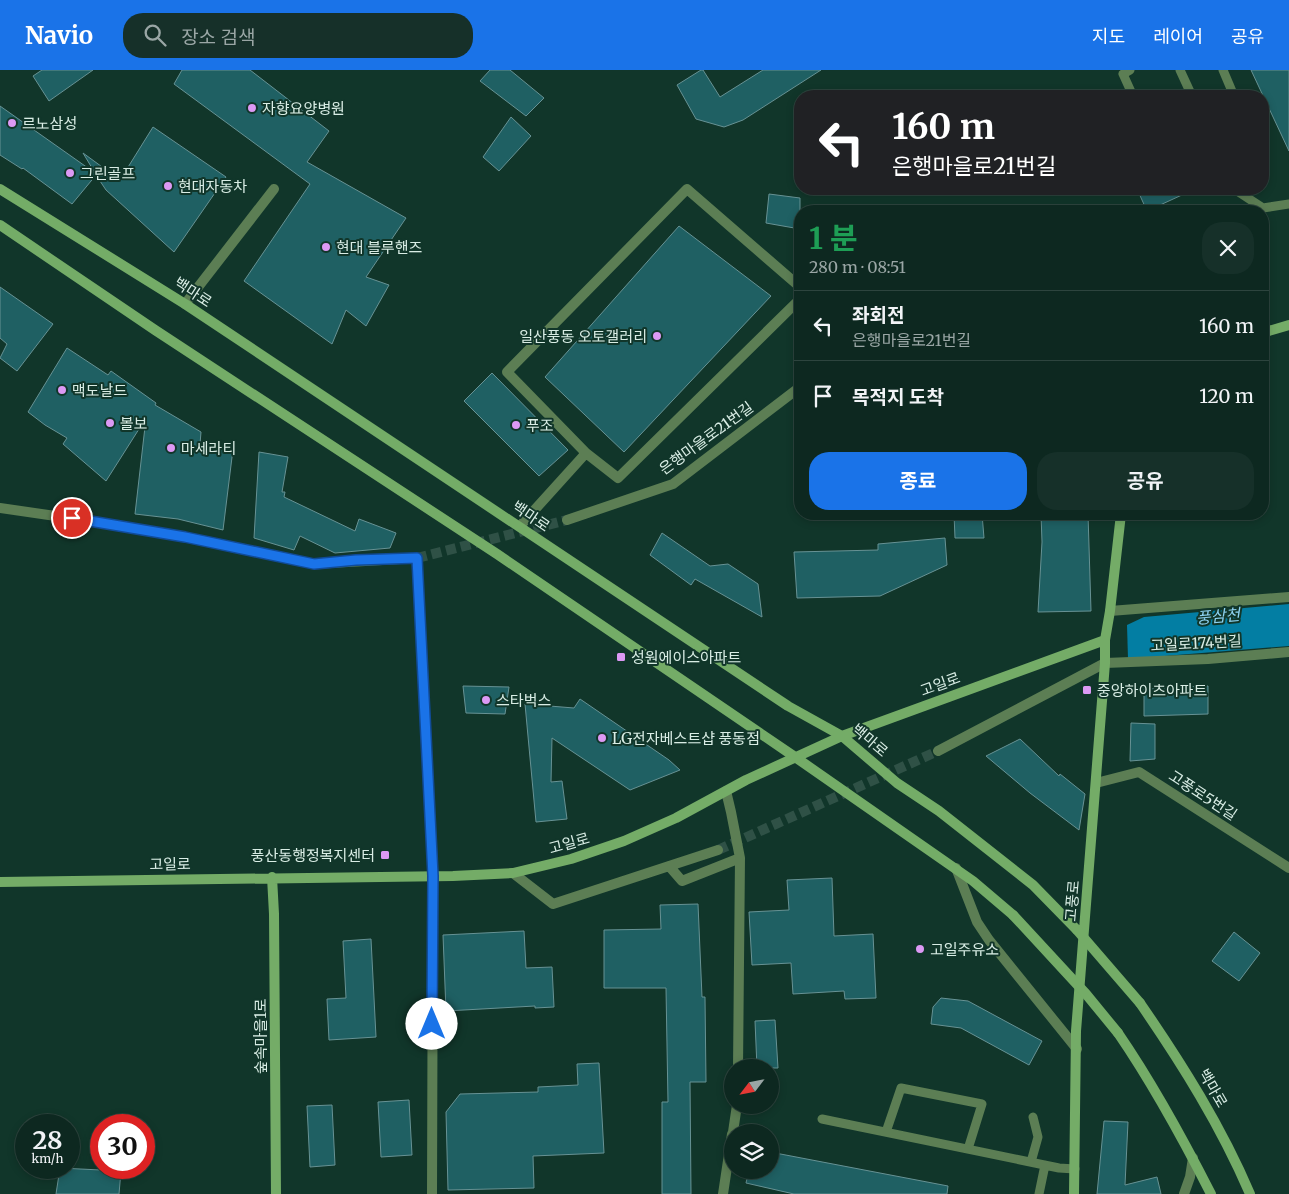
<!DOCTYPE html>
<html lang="ko">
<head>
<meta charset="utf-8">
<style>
  body { margin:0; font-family:Merriweather,"Noto Sans KR",serif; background:#163029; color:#f1f3f6; height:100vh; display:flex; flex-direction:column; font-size:19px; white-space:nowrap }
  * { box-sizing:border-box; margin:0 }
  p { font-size:16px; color:#9aa6a5 }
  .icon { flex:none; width:28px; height:28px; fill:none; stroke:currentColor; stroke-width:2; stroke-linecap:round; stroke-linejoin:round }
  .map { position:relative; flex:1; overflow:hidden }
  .sheet { position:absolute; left:794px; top:135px; width:475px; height:315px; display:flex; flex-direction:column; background:#0d2820; border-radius:20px; box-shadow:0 2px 8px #0003,0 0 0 1px #2d443e }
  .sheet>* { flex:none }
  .hud { position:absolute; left:794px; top:20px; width:475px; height:105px; border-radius:20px; box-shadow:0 2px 8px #0003,0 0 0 1px #2d443e; background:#202124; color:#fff; overflow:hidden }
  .needle { width:32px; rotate:238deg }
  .controls { position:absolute; left:724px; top:989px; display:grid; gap:10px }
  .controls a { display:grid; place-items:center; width:55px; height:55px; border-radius:50%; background:#0d2820; box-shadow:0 2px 8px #0003,0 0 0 1px #2d443e; font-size:25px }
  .speed { position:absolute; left:15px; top:1044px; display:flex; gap:10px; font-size:25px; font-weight:700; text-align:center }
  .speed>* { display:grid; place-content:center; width:65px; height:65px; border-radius:50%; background:#0d2820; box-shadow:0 2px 8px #0003,0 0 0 1px #2d443e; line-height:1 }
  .speed small { font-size:12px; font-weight:400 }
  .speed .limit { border:8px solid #d22; background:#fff; color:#111 }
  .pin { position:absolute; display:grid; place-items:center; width:42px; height:42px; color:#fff; margin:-21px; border:2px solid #fff; border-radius:50%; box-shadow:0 1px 5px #0007 }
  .me { position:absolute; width:55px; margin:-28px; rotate:0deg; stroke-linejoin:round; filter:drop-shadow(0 0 4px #0008) }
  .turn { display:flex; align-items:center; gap:18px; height:105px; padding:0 15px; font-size:22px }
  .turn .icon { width:65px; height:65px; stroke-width:2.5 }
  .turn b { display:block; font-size:35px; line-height:42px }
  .round { display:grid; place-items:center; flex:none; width:52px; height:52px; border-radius:20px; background:#163029 }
  .overview { display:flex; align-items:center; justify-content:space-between; height:85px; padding:0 15px }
  h1 { font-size:30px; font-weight:700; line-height:38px; color:#1e9e55 }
  .button { display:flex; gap:10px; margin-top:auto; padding:10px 15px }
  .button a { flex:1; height:58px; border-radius:20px; background:#1a73e8; color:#fff; font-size:20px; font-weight:700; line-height:58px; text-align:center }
  .button a+a { background:#163029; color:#f1f3f6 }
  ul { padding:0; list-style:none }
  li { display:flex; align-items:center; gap:15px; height:70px; padding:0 15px; border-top:1px solid #2d443e }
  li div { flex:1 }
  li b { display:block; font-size:19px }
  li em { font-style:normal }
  header { display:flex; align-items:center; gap:30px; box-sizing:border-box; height:70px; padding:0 25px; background:#1a73e8; color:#fff }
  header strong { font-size:24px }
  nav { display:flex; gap:28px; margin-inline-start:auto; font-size:18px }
  .search { width:350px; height:45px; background:#163029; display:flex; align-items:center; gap:12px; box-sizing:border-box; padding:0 18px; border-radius:20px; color:#9aa6a5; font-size:19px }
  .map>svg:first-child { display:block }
  .water { fill:#037ea3 }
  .building { fill:#1f6063; stroke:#679294 }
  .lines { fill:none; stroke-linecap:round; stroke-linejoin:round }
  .street-tunnel { stroke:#2f5146; stroke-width:10; stroke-dasharray:10 5; stroke-linecap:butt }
  .lane { stroke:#5c7e54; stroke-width:9 }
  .street { stroke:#5c7e54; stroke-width:10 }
  .secondary { stroke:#74ac67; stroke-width:10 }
  .secondary-bridge { stroke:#74ac67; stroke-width:10 }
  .route-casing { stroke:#114b97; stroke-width:12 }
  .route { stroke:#1a73e8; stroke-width:9 }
  .poi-dot { fill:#dc99f4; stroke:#11362a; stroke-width:2 }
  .labels { text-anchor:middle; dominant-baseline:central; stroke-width:4; stroke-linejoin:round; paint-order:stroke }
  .poi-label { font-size:15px; fill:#d9ede5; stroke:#11362a; text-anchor:start }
  .street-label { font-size:15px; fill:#d9ede5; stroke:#11362a }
  .water-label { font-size:16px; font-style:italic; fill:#8dd2f1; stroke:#11362a }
</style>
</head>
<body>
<header>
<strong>Navio</strong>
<div class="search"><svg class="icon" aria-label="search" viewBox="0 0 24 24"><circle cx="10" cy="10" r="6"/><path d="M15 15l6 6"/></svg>장소 검색</div>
<nav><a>지도</a><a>레이어</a><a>공유</a></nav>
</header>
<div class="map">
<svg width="1289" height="1124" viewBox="0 0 1289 1124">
  <rect width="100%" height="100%" fill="#11362a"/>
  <path class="water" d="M1289,534V576L1128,589L1127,555L1144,547Z"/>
  <path class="building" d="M42,0H93L49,31L33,6Z
    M182,0H250L329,61L307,92L406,148L366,207L389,215L366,256L346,240L332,274L244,211L310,114L174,14Z
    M490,0H510L544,28L526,46L480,11Z
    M701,0H703L720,27L763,0H821L743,50L724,57L696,49L677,15Z
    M1251,0H1289V81Z
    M0,36L95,103L83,83L120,110L153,57L226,107L174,182L106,120L96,105L72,134L23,98L22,99L0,85Z
    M511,47L531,66L499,101L483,87Z
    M1137,119H1195L1147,141Z
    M769,124L800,128V159L766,153Z
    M679,156L771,226L624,382L545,307Z
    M0,217L53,254L17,301L0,288L7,274L0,268Z
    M67,278L108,305L111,301L156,333L155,335L201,362L200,374L233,379L223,460L178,449L135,444L146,348L106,411L63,374L67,368L45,355L28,342Z
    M492,303L568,380L539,406L464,331Z
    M259,382L288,387L282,422H285L284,427L355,461L359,449L396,463L390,478L335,483L300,466L294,480L254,468Z
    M954,444H982L984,468H955Z
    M1041,444H1088L1091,541L1038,542L1042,472Z
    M662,463L710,496L728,494L758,514L762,547L695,509L691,515L650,485Z
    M945,468L947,495L880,526L797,528L794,482L878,480V474Z
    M463,616L509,617L505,644L466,643Z
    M1208,616V644L1144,646V619Z
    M580,629L669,690L680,700L630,720L552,668L551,712L562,711L567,749L536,752L525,634L574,638Z
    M1131,653L1155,654V689L1130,691Z
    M1020,669L1059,706L1060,704L1085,724L1079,760L1030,723L986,686Z
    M832,808L834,866L873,864L876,928L845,929L844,921L793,924L791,893L752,895L749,842L789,840L787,810Z
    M698,834L702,927H705L706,1012H690L691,1124H662V1032H668L666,918H604V860L661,859L660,835Z
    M524,861L526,898L552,897L554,937L535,938V936L446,941L443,865Z
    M1234,862L1260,883L1239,911L1212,891Z
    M371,869L376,967L329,970L327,929L346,928L343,871Z
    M941,928L968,931L1042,971L1029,995L961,958L931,954L933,937Z
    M775,950L778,998H757L755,951Z
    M599,993L604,1083L533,1086L534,1118L448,1120L446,1042L460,1024L538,1022V1017L578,1015L577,994Z
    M409,1030L412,1085L381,1087L378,1032Z
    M332,1035L335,1095L310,1097L307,1036Z
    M1104,1051L1128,1052L1125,1115L1157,1107L1161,1124H1097Z
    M770,1082L948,1116L947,1124H794L746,1113L749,1100H770Z
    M60,1098L121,1101L119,1124H56Z"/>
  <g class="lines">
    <path class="street-tunnel" d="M417,488L567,450
      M718,780L938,681"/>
    <path class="lane" d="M1130,0L1123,4L1133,26
      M1180,0L1192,26
      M1223,0L1234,26
      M1234,119L1263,138L1289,134
      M822,1049L1059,1098L1075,1099
      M886,1062L901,1018L982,1034L968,1079
      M1031,1092L1038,1067L1033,1047
      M1039,1124L1045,1095"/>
    <path class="street" d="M800,217L687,119L507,302L586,383L618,408L800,229
      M185,234L274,119
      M0,438L90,451L185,467L314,494L417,488L433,806L432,1124
      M567,450L673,414L800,317
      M520,456L586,383
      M1110,541L1289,527
      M938,681L1105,593L1208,589L1289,582
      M1096,713L1139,702L1289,798
      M726,721L731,742L740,788L738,998
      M669,796L682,811L740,788
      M956,798L977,852L989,870L1077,979
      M513,803L553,834L718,780
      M733,1062L737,1035
      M723,1124L732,1064
      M1184,1124L1190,1107L1193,1088"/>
    <path class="secondary" d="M0,119L185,234L788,636L842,666L897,713L939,741L1033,815L1077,860
      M0,155L155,260L497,484L795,687L973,811L1013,845
      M1262,263L1289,255
      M272,807L274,844L276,1124
      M0,812L453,806L513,803L571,789L624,771L676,748L746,710L842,666L1105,570
      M1140,933C1182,994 1221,1056 1250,1124
      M1118,963C1153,1014 1183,1069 1211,1124
      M1074,1124L1076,961L1105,593V570L1110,541L1121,444"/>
    <path class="secondary-bridge" d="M1013,845L1086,924L1118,963
      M1077,860L1140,933"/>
  </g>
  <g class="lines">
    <g class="route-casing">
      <path id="route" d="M72,448L185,467L314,494L356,490L417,488L433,806L432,954"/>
    </g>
    <use href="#route" class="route"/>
  </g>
  <g class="poi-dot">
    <circle cx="252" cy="38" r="5"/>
    <circle cx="12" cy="53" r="5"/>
    <circle cx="70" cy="103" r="5"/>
    <circle cx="168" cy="116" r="5"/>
    <circle cx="326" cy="177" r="5"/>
    <circle cx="657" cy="266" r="5"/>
    <circle cx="62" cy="320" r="5"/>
    <circle cx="110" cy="353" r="5"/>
    <circle cx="516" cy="355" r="5"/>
    <circle cx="171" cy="378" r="5"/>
    <rect x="616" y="582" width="10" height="10" rx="2.5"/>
    <rect x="1082" y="615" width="10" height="10" rx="2.5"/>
    <circle cx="486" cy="630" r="5"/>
    <circle cx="602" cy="668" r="5"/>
    <rect x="380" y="780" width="10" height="10" rx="2.5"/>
    <circle cx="920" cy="879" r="5"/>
  </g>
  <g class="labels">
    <g class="poi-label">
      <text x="262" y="38">자향요양병원</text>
      <text x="22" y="53">르노삼성</text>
      <text x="80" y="103">그린골프</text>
      <text x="178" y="116">현대자동차</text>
      <text x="336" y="177">현대 블루핸즈</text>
      <text x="647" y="266" text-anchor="end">일산풍동 오토갤러리</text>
      <text x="72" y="320">맥도날드</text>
      <text x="120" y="353">볼보</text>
      <text x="526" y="355">푸조</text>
      <text x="181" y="378">마세라티</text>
      <text x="631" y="587">성원에이스아파트</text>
      <text x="1097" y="620">중앙하이츠아파트</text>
      <text x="496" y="630">스타벅스</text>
      <text x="612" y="668">LG전자베스트샵 풍동점</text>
      <text x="375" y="785" text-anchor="end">풍산동행정복지센터</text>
      <text x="930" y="879">고일주유소</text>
    </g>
    <g class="street-label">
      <text transform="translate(193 222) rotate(33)">백마로</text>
      <text transform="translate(706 368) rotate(-36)">은행마을로21번길</text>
      <text transform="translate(531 446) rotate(34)">백마로</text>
      <text transform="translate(1196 573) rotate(-3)">고일로174번길</text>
      <text transform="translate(940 614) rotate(-20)">고일로</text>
      <text transform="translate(870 670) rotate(40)">백마로</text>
      <text transform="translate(1203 725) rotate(33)">고풍로5번길</text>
      <text transform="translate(569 773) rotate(-16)">고일로</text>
      <text transform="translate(170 794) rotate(-1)">고일로</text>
      <text transform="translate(1072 831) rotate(-85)">고풍로</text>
      <text transform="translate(260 966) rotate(-90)">숲속마을1로</text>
      <text transform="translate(1213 1018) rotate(60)">백마로</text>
    </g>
    <g class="water-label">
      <text transform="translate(1218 546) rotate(-5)">풍삼천</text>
    </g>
  </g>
</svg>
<div class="controls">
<a><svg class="needle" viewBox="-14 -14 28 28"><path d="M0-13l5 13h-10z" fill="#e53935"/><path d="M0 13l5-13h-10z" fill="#9aa6a5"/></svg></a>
<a><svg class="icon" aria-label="layers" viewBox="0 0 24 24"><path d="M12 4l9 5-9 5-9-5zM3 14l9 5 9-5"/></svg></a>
</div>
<div class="speed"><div>28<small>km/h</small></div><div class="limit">30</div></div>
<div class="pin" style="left:72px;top:448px;background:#d93025"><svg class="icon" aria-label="arrive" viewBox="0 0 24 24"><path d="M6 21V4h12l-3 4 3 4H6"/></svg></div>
<svg class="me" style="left:432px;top:954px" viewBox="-20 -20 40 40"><circle r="19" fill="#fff"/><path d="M0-13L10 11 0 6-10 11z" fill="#1a73e8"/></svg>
<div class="hud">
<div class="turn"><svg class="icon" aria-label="left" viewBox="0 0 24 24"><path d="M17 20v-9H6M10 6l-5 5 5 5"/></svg><div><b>160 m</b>은행마을로21번길</div></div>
</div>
<section class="sheet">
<div class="overview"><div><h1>1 분</h1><p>280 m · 08:51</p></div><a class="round"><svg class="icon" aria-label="close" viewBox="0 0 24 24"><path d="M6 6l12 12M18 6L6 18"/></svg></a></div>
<ul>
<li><svg class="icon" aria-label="left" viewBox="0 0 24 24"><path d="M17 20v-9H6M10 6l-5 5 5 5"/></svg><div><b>좌회전</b><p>은행마을로21번길</p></div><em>160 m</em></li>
<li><svg class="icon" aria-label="arrive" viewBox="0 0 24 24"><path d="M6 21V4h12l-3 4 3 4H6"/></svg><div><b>목적지 도착</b></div><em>120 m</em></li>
</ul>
<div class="button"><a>종료</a><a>공유</a></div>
</section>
</div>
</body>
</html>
